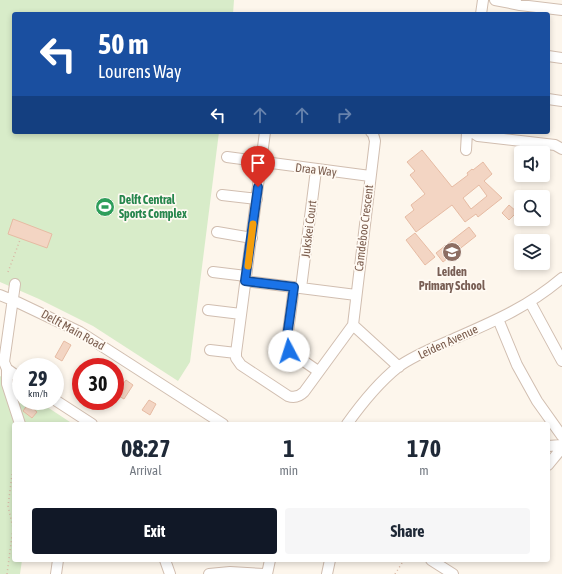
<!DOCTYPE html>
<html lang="en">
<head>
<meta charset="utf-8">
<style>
  body { margin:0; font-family:"Asap Condensed",sans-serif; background:#f6f6f7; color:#1f2937; height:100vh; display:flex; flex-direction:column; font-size:15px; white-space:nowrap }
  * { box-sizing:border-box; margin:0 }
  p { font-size:13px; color:#747a83 }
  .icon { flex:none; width:22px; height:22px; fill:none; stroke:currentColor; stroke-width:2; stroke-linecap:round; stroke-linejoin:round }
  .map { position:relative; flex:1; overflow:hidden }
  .drawer { position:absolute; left:12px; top:422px; width:538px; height:140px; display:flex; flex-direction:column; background:#fff; border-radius:4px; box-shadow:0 2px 6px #0003 }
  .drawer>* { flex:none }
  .hud { position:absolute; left:12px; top:12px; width:538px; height:122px; border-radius:4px; box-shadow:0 2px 6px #0003; background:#1a4fa0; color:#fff; overflow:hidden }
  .controls { position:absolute; left:514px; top:146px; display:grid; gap:8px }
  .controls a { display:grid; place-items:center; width:36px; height:36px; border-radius:4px; background:#fff; box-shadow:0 2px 6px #0003; font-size:20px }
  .speed { position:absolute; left:12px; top:358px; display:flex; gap:8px; font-size:20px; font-weight:700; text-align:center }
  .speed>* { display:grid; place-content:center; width:52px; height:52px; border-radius:50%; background:#fff; box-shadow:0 2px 6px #0003; line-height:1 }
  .speed small { font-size:10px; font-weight:400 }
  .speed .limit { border:6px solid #d22; background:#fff; color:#111 }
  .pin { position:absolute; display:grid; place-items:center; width:34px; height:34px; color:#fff; margin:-41px -17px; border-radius:50% 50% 50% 0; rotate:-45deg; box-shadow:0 0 4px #0007 }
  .pin .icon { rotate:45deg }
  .me { position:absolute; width:44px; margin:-22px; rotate:355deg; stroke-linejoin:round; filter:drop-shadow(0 0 3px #0008) }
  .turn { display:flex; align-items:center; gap:14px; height:84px; padding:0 20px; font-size:18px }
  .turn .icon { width:52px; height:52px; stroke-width:2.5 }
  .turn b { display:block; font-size:28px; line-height:34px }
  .lanes { display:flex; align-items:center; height:38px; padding:0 20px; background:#0003; justify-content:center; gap:20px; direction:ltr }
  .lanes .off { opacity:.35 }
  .eta { display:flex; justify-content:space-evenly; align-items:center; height:68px; text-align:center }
  .eta b { font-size:24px; font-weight:700; line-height:28px }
  .action { display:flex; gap:8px; margin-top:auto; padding:8px 20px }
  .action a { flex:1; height:46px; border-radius:4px; background:#111827; color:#fff; font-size:16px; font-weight:700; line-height:46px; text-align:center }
  .action a+a { background:#f6f6f7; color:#1f2937 }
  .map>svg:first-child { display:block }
  .green { fill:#d8ecc9 }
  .building { fill:#f3d5c3; stroke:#e6bba3; fill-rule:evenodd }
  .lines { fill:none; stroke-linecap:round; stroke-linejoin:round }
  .minor-casing { stroke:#d1beb0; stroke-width:12 }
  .path { stroke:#d9b8a5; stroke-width:1.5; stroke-dasharray:1 3; stroke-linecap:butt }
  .minor { stroke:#fff; stroke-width:10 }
  .route-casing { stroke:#114b97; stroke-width:10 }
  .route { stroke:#1a73e8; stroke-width:7 }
  .slow { stroke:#f59e0b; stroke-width:7 }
  .labels { text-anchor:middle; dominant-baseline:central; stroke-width:3.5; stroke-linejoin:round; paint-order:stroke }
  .street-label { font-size:12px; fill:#7a5c4d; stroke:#fffaf3 }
  .leisure-label { font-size:12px; font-weight:bold; fill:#27864d; stroke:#fffaf3; text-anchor:start }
  .education-label { font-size:12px; font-weight:bold; fill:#785e54; stroke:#fffaf3 }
</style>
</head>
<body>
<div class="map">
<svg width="562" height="574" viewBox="0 0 562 574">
  <rect width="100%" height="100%" fill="#fdf6ec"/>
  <path class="green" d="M0,0H234L233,14H14V132H219L190,362L178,381L93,326L39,299L0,282Z
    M0,376L21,390V401H38L73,424H14V560H22L20,574H0Z"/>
  <path class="building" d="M422,150L452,187L468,175L467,173L472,169L473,170L483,162L492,174L484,181L502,198L478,217L476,214L465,222L452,205L416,232L405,217L414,210L411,205L425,194L410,175L415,171L407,162ZM479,185L487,196L471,209L463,198Z
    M509,205L517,212L509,220L502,213Z
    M13,219L52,234L47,248L8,234Z
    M469,227L476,236L443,262L436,253Z
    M415,233L435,257L425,265L406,240Z
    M64,341L71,345L62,361L55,357Z
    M115,379L123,384L126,380L133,385L124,399L115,394Z
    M149,400L156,404L150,415L142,410Z
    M28,404L37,412L32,418L23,411Z"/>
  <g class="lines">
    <g class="minor-casing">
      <path id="minor" d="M495,0L520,5L562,10
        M481,14L483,0
        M548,56L562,58
        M548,99L562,101
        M265,132L236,353V358L241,365L288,396C294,398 299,397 304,392L353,325
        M371,132L373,134L375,141L353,325L399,367
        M472,132L478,136L555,145L562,149
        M466,150L467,132
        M227,157L370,176
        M222,195L257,199
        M217,232L252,238
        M213,272L246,276
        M245,281L356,295
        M15,284L4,362L7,369L21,379
        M294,287L286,347L289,351L318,371
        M301,288L316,170
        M0,295L17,302L80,332L223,424
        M530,302L562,361
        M208,310L241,314
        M498,319L517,365L537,401L562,436
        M210,350L236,353
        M7,369V384L20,424
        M55,400L92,424
        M347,424C362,403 378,383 398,367C416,354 438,346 458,337C497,320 529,306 562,278
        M548,446L562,445
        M548,465L562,448
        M165,560L170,574
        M431,560L453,574
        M56,574L58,560
        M209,574L230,572L264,574
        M267,574L270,560
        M327,574L330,560"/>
    </g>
    <path class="path" d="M8,272L20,240
      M7,574L13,528L8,506L14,460
      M395,574L404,560"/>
    <use href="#minor" class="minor"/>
  </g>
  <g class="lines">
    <g class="route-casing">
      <path id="route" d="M258,187L245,281L294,287L286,344L289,351"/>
    </g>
    <use href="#route" class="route"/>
    <path class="slow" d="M248,266L253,224"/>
  </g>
  <defs>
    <g id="stadium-disc" transform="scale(1)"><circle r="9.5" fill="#2e9e5b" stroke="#fffaf3"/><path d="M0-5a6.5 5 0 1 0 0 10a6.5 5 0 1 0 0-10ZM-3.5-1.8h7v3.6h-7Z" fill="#fff"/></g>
    <g id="school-disc" transform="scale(1)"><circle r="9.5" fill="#8d6e63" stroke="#fffaf3"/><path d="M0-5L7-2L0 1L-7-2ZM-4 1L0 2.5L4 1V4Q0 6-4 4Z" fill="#fff"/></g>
  </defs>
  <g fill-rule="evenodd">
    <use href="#stadium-disc" x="105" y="207"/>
    <use href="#school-disc" x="452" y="252"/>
  </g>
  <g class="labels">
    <g class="street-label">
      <text transform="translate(316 170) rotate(7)">Draa Way</text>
      <text transform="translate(364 228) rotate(-83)">Camdeboo Crescent</text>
      <text transform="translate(309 229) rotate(-83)">Jukskei Court</text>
      <text transform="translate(73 330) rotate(29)">Delft Main Road</text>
      <text transform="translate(448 342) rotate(-25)">Leiden Avenue</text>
    </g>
    <g class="leisure-label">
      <text x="119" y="200">Delft Central<tspan x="119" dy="14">Sports Complex</tspan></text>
    </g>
    <g class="education-label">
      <text x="452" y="272">Leiden<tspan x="452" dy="14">Primary School</tspan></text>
    </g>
  </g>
</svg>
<div class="controls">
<a><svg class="icon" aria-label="sound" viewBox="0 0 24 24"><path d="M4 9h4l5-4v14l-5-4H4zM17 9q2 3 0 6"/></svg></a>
<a><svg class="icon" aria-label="search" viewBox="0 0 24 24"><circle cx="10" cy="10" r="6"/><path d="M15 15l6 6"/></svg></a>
<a><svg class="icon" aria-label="layers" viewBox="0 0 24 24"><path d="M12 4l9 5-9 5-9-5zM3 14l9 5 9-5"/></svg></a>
</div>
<div class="speed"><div>29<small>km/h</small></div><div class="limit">30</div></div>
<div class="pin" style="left:258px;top:187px;background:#d93025"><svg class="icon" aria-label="arrive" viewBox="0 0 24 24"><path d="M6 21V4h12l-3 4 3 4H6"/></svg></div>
<svg class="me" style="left:289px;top:351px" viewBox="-20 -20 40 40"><circle r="19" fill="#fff"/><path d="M0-13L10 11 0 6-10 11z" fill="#1a73e8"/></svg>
<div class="hud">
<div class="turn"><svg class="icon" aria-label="left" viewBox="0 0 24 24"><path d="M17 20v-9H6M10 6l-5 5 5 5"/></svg><div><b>50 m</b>Lourens Way</div></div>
<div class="lanes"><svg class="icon" aria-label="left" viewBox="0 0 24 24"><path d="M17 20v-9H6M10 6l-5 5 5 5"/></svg><svg class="icon off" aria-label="ahead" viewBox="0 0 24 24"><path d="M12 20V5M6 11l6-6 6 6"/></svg><svg class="icon off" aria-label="ahead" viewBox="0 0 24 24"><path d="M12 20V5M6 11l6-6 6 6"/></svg><svg class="icon off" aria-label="right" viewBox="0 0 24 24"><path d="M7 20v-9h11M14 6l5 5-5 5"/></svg></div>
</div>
<section class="drawer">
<div class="eta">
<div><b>08:27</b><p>Arrival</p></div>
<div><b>1</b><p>min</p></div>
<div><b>170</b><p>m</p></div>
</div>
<div class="action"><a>Exit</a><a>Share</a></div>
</section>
</div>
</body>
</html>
